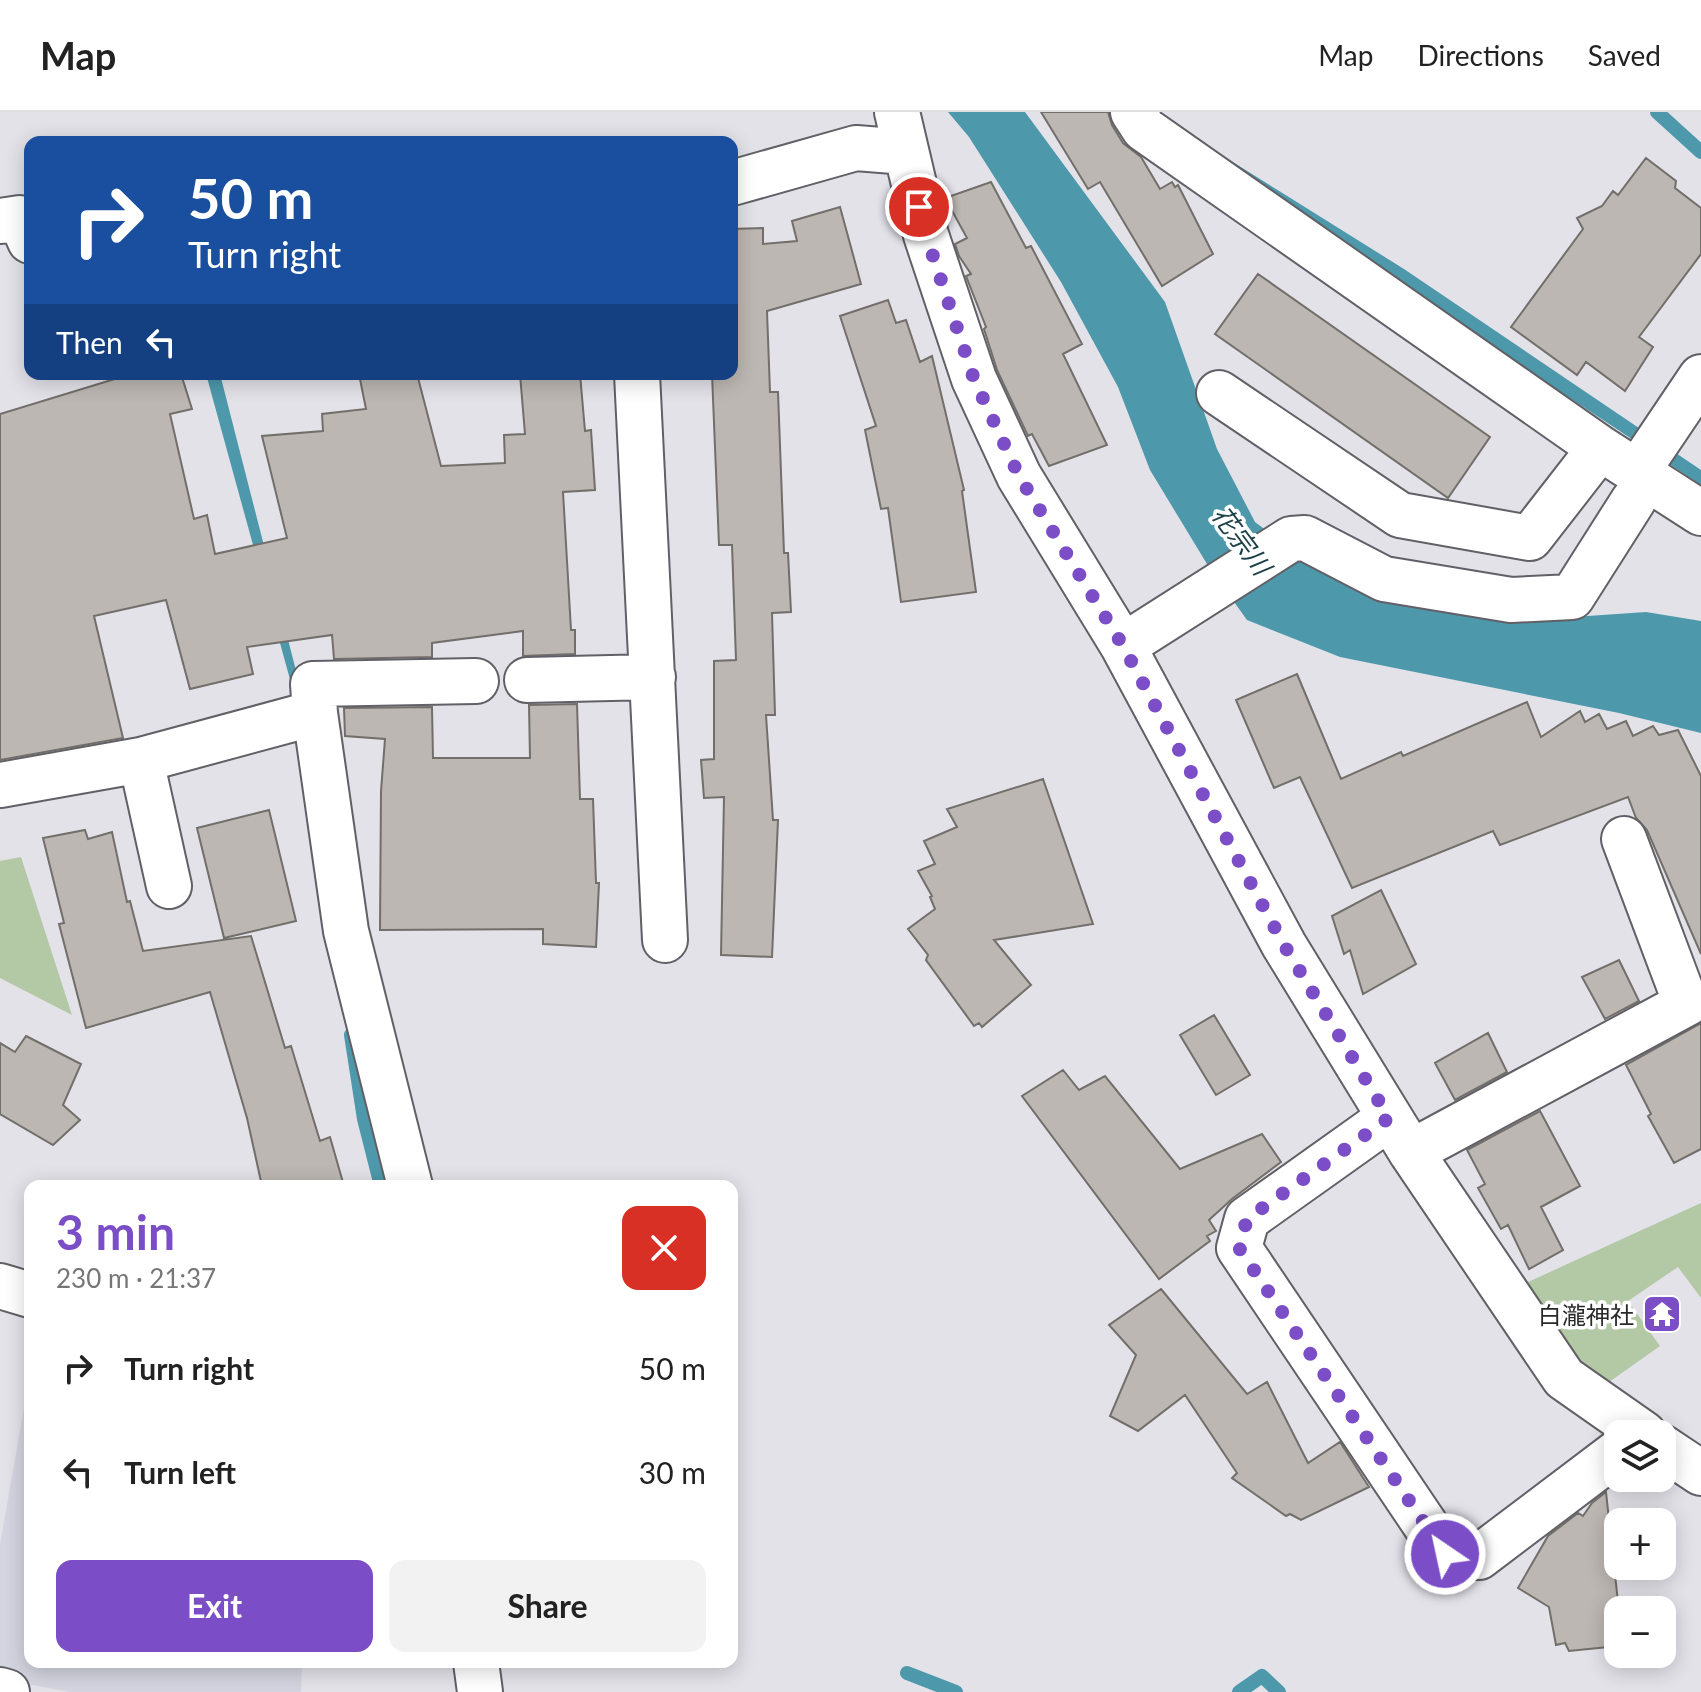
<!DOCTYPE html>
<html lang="en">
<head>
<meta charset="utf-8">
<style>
  body { margin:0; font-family:Lato,"Noto Sans JP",sans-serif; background:#f2f2f2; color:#222; height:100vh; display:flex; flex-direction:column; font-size:30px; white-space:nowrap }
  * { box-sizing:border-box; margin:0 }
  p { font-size:26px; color:#767676 }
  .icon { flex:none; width:44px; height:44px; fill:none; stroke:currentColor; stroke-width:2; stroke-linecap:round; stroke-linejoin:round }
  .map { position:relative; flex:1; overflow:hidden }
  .side { position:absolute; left:24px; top:1068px; width:714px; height:488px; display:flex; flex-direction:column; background:#fff; border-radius:16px; box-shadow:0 4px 20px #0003 }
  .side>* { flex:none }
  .hud { position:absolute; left:24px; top:24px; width:714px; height:244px; border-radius:16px; box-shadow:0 4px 20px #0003; background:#1a4fa0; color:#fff; overflow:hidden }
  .fabs { position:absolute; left:1604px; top:1308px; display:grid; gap:16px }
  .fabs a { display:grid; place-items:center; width:72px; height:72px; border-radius:16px; background:#fff; box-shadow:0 4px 20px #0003; font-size:40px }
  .pin { position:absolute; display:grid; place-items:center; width:68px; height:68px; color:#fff; margin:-34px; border:4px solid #fff; border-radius:50%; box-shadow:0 2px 8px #0007 }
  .me { position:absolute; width:88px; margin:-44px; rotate:326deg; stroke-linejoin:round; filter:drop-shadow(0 0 6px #0008) }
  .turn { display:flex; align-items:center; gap:28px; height:168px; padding:0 32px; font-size:36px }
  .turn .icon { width:104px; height:104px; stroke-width:2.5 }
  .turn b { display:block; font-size:56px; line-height:68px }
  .then { display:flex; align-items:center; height:76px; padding:0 32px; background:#0003; gap:16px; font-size:30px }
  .round { display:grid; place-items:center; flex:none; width:84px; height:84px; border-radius:16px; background:#f2f2f2 }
  .overview { display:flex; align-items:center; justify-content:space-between; height:136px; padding:0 32px }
  h1 { font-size:48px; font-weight:700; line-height:60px; color:#7b4ec7 }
  .button { display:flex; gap:16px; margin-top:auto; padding:16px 32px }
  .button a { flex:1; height:92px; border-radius:16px; background:#7b4ec7; color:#fff; font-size:32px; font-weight:700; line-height:92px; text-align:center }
  .button a+a { background:#f2f2f2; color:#222 }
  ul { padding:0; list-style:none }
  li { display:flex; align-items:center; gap:24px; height:104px; padding:0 32px }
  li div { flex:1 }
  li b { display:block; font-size:30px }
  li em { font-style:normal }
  header { display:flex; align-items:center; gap:48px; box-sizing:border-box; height:112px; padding:0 40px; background:#fff; border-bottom:2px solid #e0e0e0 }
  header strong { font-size:38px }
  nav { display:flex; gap:44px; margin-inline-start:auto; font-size:28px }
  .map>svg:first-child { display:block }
  .built { fill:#d4d4e0 }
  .green { fill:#b3c8a4 }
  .water { fill:#4d99ab }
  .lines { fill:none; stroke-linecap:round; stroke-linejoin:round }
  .stream { stroke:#4d99ab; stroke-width:14 }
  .building { fill:#bcb7b2; stroke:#726e6a; stroke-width:2 }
  .minor-casing { stroke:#606066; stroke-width:48 }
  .minor { stroke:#fff; stroke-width:44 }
  .route { stroke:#7b4ec7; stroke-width:14; stroke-dasharray:0 25.2 }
  .labels { text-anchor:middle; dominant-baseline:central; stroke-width:7; stroke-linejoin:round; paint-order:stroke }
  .poi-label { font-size:24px; fill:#29292b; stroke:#fff; text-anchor:end }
  .water-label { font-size:26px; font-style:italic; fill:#1d4149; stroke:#fff }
</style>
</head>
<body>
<header>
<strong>Map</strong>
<nav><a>Map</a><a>Directions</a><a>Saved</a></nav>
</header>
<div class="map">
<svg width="1701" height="1580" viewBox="0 0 1701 1580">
  <rect width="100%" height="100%" fill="#e3e2e9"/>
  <path class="built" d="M30,1261V1550H302L301,1580H70L0,1567V1433Z"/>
  <path class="green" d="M21,745L72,903L0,866V749Z
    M1701,1091V1186L1678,1155L1628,1189L1660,1234L1609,1270L1576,1247L1528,1170Z"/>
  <path class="water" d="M948,0H1025L1165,190L1217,337L1255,410L1302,445L1573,505L1646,500L1701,509V621L1619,601L1340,545L1247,508L1207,452L1150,358L1118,275L1061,170L969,25Z
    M1150,0H1162L1167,9L1404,157L1701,358V373L1454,209Z
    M206,262H220L302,582H294Z"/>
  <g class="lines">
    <path class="stream" d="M1657,0L1701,40
      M351,923L364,1007L381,1074
      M907,1561L956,1580
      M1239,1580L1262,1564L1279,1580"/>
  </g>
  <path class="building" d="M1041,0H1108L1112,13L1123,31L1141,45L1160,77L1172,70L1175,75L1178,73L1213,142L1162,174L1100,70L1088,77Z
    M1646,46L1676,69L1675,76L1701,96V142L1639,225L1653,235L1625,279L1586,250L1577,263L1511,215L1583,117L1577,106L1602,94L1613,79L1618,83Z
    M991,70L1026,136L1031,134L1082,232L1063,242L1107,333L1049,354L1032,322L1028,324L997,258L984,217L986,215L966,164L971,162L959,144L955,132L967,126L945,86Z
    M840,95L861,172L767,199L770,280H778L784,441H788L791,500L772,501L775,603H766L773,708H778L772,845L721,843L724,685L704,686L701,648L714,647V549L736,548L732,433H719L712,262H732V117L763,116V132L797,129L792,109Z
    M1258,162L1490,325L1448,386L1215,222Z
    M888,188L896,211L906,208L920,250L932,244L964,378L962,379L976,480L901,490L888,396L881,397L865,318L876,314L840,204Z
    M131,262H181L192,297L170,302L194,407L207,403L215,442L287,426L262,324L323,319L322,302L366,297L359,262H417L441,354L505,351L504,323L525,322L520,262H580L585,319L591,318L595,378L563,380L571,518H575V542L523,544V519L432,531V545L334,547L332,523L247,535L253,562L190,577L166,488L94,504L123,626L0,648V302Z
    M1297,562L1341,667L1401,640L1403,644L1527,590L1541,625L1580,599L1585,610L1599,602L1607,617L1626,609L1633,624L1653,614L1659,623L1678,618L1701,664V842L1647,718L1636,706L1628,685L1500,733L1493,719L1352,776L1300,665L1274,676L1236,588Z
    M577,592L580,687H593L596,771H599L596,835L543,832V817L380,818L381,679L385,627L345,624L344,596L432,595L433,646H530L529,593Z
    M1043,667L1093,812L994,828L1031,873L982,915L979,911L974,914L926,848L928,843L908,817L935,797L930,785L932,784L918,759L935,752L924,729L957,715L947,697Z
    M269,698L296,809L224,826L197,716Z
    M85,718L88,727L112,720L127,790L130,789L143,839L251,824L285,936L291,934L320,1029L330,1025L344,1074H262L247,1006L210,880L86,916L59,812L64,811L43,726Z
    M1381,778L1416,852L1363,882L1350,838L1344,842L1332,804Z
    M1619,848L1639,889L1605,907L1582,865Z
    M1214,903L1250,963L1216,983L1180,923Z
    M1701,911V1037L1674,1051L1648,1004L1651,1002L1626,953Z
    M1488,921L1507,960L1455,988L1435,951Z
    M26,924L81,952L63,993L80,1008L53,1033L0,1002V931L15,940Z
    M1063,958L1079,978L1105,964L1180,1057L1262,1022L1281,1050L1232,1087L1209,1108L1216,1119L1207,1124L1210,1129L1159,1167L1022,984Z
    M1540,999L1580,1074L1541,1095L1563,1138L1529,1157L1508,1113L1501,1117L1478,1076L1485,1072L1467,1038Z
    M1161,1177L1247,1282L1267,1270L1308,1351L1340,1330L1369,1375L1301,1408L1290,1402L1286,1404L1232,1366L1237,1361L1185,1283L1138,1319L1110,1304L1136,1243L1109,1213Z
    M1606,1380L1618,1490V1534L1569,1539L1565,1531L1556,1533L1549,1495L1518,1476L1548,1424L1578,1401L1583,1404L1592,1391Z"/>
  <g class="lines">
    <g class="minor-casing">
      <path id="minor" d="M897,0L926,123L974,267L1019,364L1123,534L1284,833L1411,1040L1564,1266L1644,1322
        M1133,0L1144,17L1600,336L1701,401
        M732,71L856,36L906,40
        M0,109L20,106L30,129
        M637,262L665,828
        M1219,281L1400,403L1530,426L1600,336
        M1637,360L1701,265
        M1123,534L1291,427L1305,426L1384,467L1511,488L1572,485L1633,389
        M527,568L653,565
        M315,601L313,572L476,569
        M141,648L169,774
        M0,673L141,648L315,601L346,819L410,1074
        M1389,1006L1247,1107L1239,1136L1445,1442L1479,1445L1618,1340
        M1411,1040L1686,892L1624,727
        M0,1174L30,1183
        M1662,1335L1701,1361
        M476,1550L480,1580
        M0,1578L7,1580"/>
    </g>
    <use href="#minor" class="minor"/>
  </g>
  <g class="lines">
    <path class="route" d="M919,95L926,123L974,267L1019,364L1123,534L1284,833L1389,1006L1247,1107L1239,1136L1445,1442"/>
  </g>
  <defs>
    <g id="temple-square" transform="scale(2)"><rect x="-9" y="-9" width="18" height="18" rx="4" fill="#7b4ec7" stroke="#fff"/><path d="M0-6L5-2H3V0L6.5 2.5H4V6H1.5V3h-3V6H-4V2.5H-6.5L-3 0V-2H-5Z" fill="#fff"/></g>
  </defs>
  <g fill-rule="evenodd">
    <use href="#temple-square" x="1662" y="1202"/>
  </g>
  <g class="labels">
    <g class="poi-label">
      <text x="1634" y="1202">白瀧神社</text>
    </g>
    <g class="water-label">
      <text transform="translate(1242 428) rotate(53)">花宗川</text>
    </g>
  </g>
</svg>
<div class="fabs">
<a><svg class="icon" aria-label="layers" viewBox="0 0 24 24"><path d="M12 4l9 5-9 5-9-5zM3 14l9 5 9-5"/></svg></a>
<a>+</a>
<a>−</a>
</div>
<div class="pin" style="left:919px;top:95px;background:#d93025"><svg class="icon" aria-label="arrive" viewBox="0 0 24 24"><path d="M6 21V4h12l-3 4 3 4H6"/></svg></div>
<svg class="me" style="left:1445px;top:1442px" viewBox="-20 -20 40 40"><circle r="17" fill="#7b4ec7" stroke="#fff" stroke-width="3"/><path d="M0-11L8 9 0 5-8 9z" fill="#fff"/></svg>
<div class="hud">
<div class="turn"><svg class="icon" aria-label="right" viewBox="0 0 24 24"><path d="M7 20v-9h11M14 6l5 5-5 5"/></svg><div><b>50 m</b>Turn right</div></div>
<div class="then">Then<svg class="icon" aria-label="left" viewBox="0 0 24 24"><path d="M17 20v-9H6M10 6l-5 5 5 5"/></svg></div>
</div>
<section class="side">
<div class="overview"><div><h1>3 min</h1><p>230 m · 21:37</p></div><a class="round" style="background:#d93025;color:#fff"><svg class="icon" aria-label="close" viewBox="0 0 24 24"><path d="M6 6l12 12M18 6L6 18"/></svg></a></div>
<ul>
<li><svg class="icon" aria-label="right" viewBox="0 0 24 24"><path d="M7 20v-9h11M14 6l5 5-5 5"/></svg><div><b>Turn right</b></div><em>50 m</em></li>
<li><svg class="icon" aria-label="left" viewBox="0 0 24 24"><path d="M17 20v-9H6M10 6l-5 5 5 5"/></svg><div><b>Turn left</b></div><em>30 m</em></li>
</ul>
<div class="button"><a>Exit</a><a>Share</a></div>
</section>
</div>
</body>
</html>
